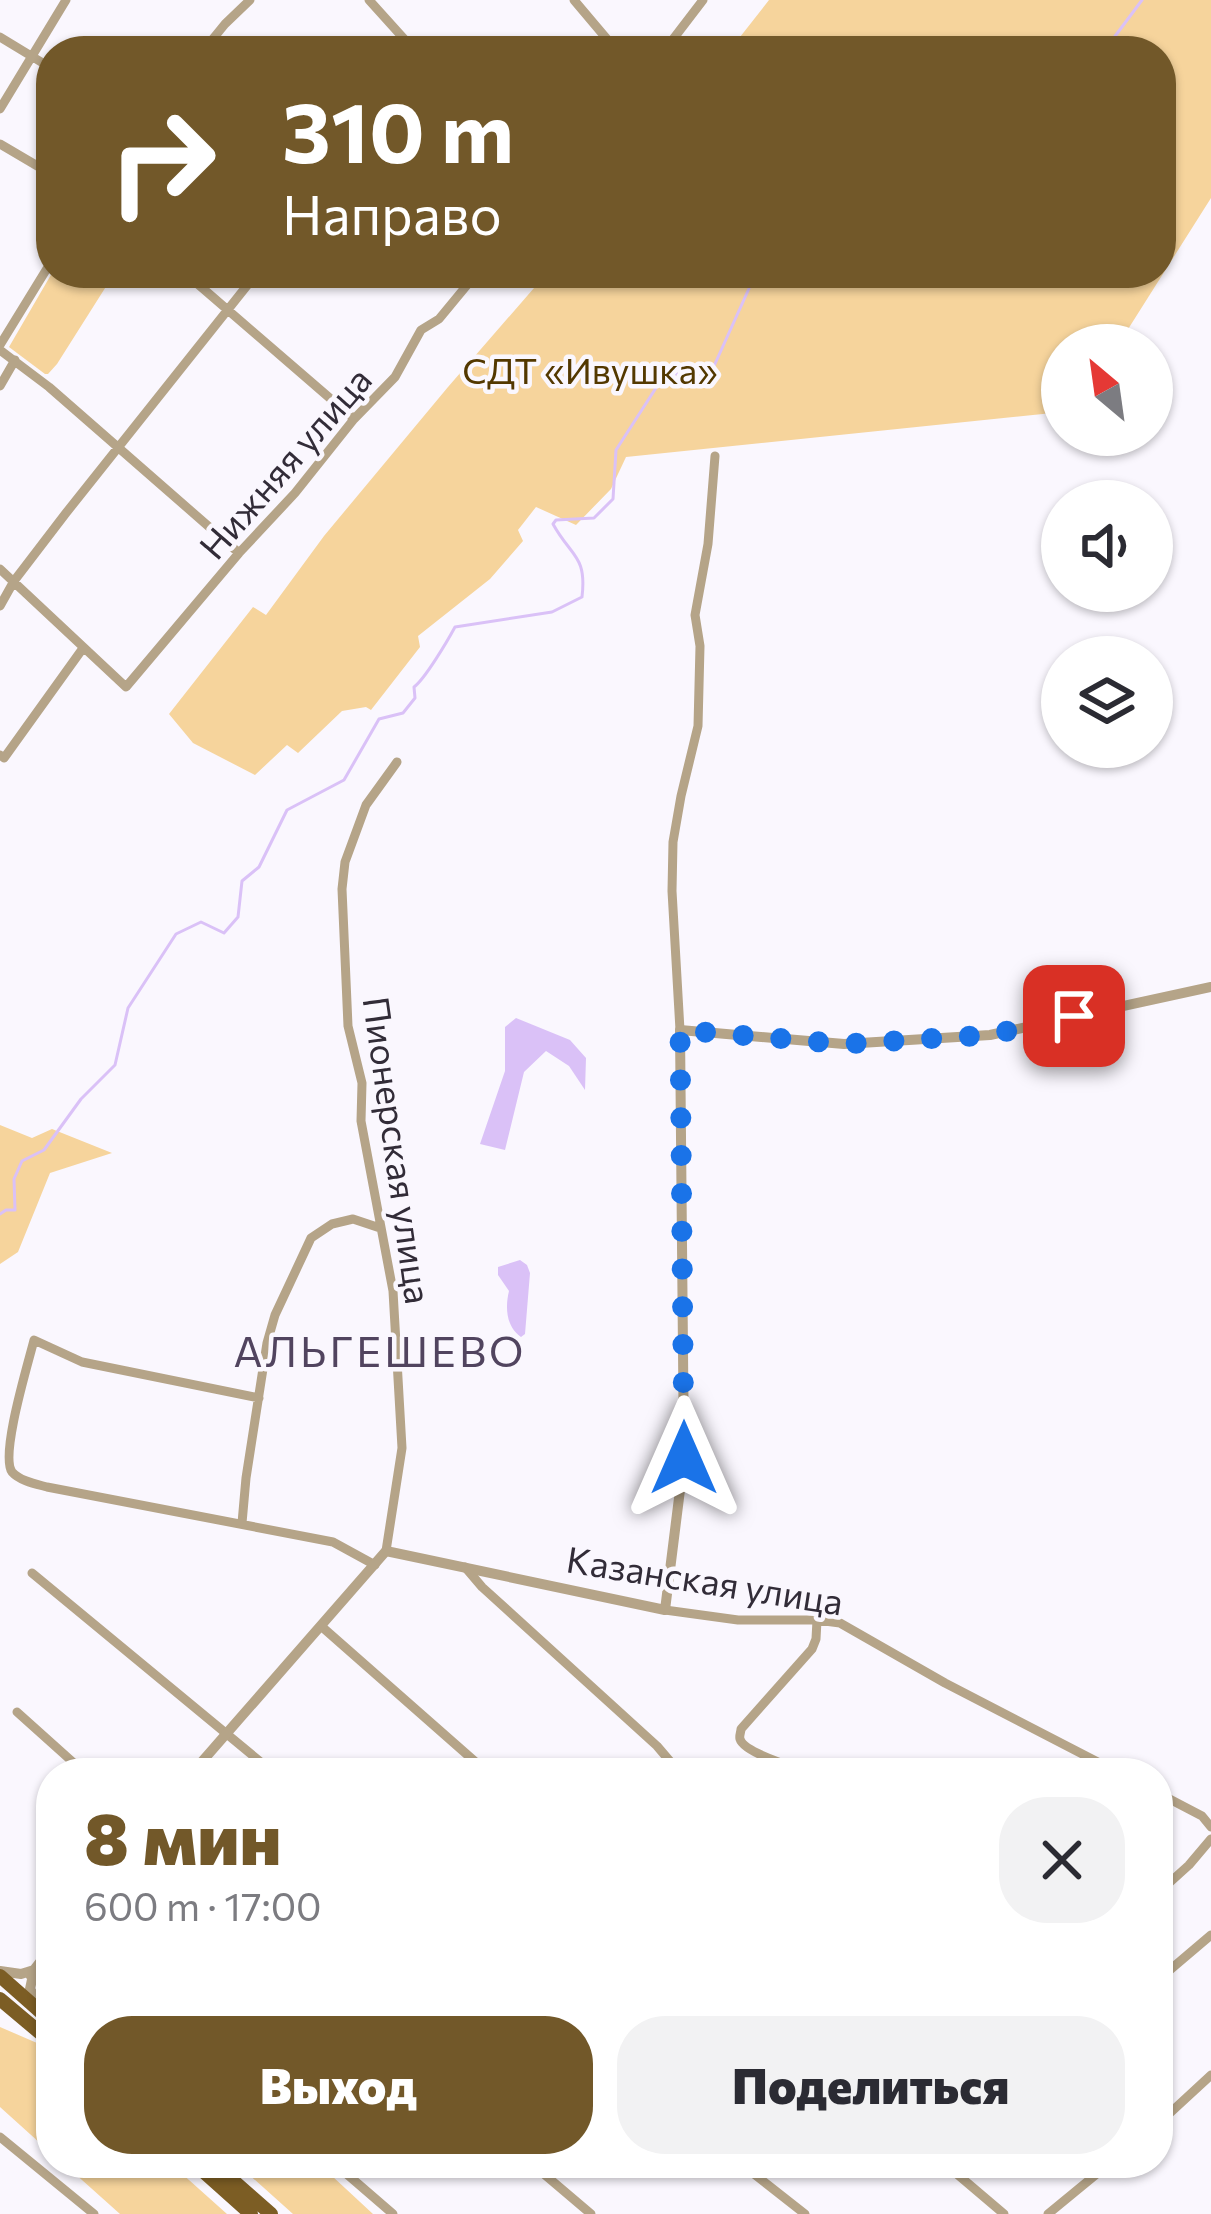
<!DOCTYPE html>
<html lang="ru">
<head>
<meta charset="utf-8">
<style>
  body { margin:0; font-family:Commissioner,sans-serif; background:#f2f2f3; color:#2b2b33; height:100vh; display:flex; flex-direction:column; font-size:45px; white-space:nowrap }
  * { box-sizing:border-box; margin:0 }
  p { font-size:39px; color:#7c7c81 }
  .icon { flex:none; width:66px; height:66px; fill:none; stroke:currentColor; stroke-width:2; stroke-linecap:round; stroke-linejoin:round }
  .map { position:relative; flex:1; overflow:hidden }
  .panel { position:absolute; left:36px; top:1758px; width:1137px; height:420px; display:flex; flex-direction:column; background:#fff; border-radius:48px; box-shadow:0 3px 9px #0004 }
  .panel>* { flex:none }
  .hud { position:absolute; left:36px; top:36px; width:1140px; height:252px; border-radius:48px; box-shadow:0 3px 9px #0004; background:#725829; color:#fff; overflow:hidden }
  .needle { width:78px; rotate:331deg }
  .controls { position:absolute; left:1041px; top:324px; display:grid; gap:24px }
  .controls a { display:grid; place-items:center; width:132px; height:132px; border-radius:50%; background:#fff; box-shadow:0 3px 9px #0004; font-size:60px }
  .pin { position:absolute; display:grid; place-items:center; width:102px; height:102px; color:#fff; margin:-51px; border-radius:24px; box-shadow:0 6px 18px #0006 }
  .me { position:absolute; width:132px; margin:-66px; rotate:0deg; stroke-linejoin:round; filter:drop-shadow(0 0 9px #0008) }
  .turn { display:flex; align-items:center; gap:42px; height:252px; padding:0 48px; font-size:54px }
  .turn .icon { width:156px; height:156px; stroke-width:2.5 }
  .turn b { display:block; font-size:84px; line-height:102px }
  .round { display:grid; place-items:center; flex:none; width:126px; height:126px; border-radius:48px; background:#f2f2f3 }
  .head { display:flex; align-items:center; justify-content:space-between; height:204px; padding:0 48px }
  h1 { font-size:72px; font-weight:800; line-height:90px; color:#725829 }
  .action { display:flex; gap:24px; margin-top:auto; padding:24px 48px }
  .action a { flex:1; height:138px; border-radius:48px; background:#725829; color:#fff; font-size:48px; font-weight:800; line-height:138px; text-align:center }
  .action a+a { background:#f2f2f3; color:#2b2b33 }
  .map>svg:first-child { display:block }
  .green { fill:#f6d49c }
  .water { fill:#dac1f7 }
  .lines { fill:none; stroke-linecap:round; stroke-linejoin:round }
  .stream { stroke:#dac1f7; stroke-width:3 }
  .minor { stroke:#b5a488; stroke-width:9 }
  .tertiary { stroke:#b5a488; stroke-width:10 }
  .primary { stroke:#7c5d24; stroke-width:14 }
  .route { stroke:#1a73e8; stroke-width:21; stroke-dasharray:0 37.8 }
  .labels { text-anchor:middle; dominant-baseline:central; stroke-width:9; stroke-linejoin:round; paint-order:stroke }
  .park-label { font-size:36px; fill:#533800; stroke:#faf7fe }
  .street-label { font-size:36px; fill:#322c38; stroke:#faf7fe }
  .quarter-label { font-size:42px; letter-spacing:3px; fill:#51445f; stroke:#faf7fe }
</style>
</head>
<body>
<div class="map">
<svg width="1211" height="2214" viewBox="0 0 1211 2214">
  <rect width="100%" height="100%" fill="#faf7fe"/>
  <path class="green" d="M769,0H1211V198L1118,345H1062V412L626,457L611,489L576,525L536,507L518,530L523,541L490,579L418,636L420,647L371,710L366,707L342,711L298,753L287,745L255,775L193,743L169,714L253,607L266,615L324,536L448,387L547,273H1161V51H729Z
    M52,273H85L107,285L57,364L48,374H45L9,347Z
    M0,1125L32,1138L52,1129L112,1153L50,1173L18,1252L0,1264Z
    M0,2027L37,2043L51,2055V2153L0,2107Z
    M63,2163H170L227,2214H120Z
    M236,2163H318L373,2214H293Z"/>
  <path class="water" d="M516,1018L570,1040L586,1058L585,1090L569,1066L546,1051L524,1072L505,1150L480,1144L505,1071V1027Z
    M520,1260L527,1265L530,1273L525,1334L521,1337C506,1327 505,1307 509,1291L498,1275V1267Z"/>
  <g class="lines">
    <path class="stream" d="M1104,51L1142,0
      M0,1214L6,1210H15L14,1179L22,1161L44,1150L81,1099L115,1065L128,1008L176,934L201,922L224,933L238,917L242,881L259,867L287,810L344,780L379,719L403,713L415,698L414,687C425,679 448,640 455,627L552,612L582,597C587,555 571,557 553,524L556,520L594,518L613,499L616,450L663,377L714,366L756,273"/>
    <path class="minor" d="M369,0L415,51
      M574,0L617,51
      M0,37L51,68
      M203,51L225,24L250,0
      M664,51L703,0
      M0,109L66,0
      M0,144L51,174
      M185,273L354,419
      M0,345L51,262
      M0,350L49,387L239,553
      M0,386L15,360
      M0,569L126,687L239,553L295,493L354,419L395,377L421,330L439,319L477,273
      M0,606L14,581L66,513L257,273
      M0,755L4,758L83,648
      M680,1030L672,891L673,842L681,796L698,726L700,646L695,615L708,544L715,456
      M259,1398L82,1362L34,1340C28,1364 0,1455 12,1472C20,1481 36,1484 47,1487L333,1542L375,1565
      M242,1523L246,1478L267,1343L275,1315L311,1238L332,1224L353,1219L380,1228
      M386,1551L402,1448L393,1291L361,1121L362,1083L348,1026L342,889L345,862L366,805L397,762
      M465,1567L482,1587L657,1746L680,1773
      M32,1573L274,1773
      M665,1610L738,1620H817L840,1623L945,1683L1119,1773
      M321,1626L488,1773
      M17,1712L85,1773
      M811,1773C796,1768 744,1753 740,1739C739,1736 741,1732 741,1729L812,1649L816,1639L817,1620
      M1158,1793L1202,1816L1211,1827
      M1158,1893L1189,1865L1211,1839
      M1158,1980L1211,1935
      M1158,2124L1211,2075
      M0,2137L94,2214
      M334,2163L393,2214
      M531,2163L591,2214
      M740,2163L805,2214
      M944,2163L1004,2214
      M1048,2214L1110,2163"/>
    <path class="tertiary" d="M192,1773L386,1551L665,1610L684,1458L680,1030L844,1044L990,1035L1211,987
      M34,1970L30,1989L40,2006
      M0,1971L21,1974L34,1970
      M30,1975L51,1948"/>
    <path class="primary" d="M0,1976L51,2021
      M0,1999L51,2042
      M194,2163L251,2214
      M213,2163L271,2214"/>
  </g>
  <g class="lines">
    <path class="route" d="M684,1458L680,1030L844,1044L990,1035L1074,1016"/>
  </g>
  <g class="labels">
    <g class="park-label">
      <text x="590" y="369">СДТ «Ивушка»</text>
    </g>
    <g class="street-label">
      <text transform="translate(284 462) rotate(-49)">Нижняя улица</text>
      <text transform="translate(399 1150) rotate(82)">Пионерская улица</text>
      <text transform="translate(705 1579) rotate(9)">Казанская улица</text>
    </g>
    <g class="quarter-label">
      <text x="380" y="1350">АЛЬГЕШЕВО</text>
    </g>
  </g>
</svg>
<div class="controls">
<a><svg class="needle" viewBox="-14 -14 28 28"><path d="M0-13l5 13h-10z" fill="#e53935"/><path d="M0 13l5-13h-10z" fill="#7c7c81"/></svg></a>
<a><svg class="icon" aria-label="sound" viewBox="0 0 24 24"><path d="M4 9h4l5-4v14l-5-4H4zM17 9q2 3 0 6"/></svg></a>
<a><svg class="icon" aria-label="layers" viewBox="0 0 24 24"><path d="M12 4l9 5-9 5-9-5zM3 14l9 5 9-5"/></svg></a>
</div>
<div class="pin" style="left:1074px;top:1016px;background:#d93025"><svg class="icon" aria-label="arrive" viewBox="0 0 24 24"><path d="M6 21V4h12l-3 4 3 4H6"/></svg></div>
<svg class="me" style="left:684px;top:1458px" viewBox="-20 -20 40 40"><path d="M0-17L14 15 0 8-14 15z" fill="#1a73e8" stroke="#fff" stroke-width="4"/></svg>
<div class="hud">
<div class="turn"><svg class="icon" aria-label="right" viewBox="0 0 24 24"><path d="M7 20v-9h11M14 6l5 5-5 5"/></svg><div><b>310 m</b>Направо</div></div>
</div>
<section class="panel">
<div class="head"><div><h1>8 мин</h1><p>600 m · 17:00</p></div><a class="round"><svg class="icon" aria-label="close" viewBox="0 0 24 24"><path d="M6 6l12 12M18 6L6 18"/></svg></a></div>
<div class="action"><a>Выход</a><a>Поделиться</a></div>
</section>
</div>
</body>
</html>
